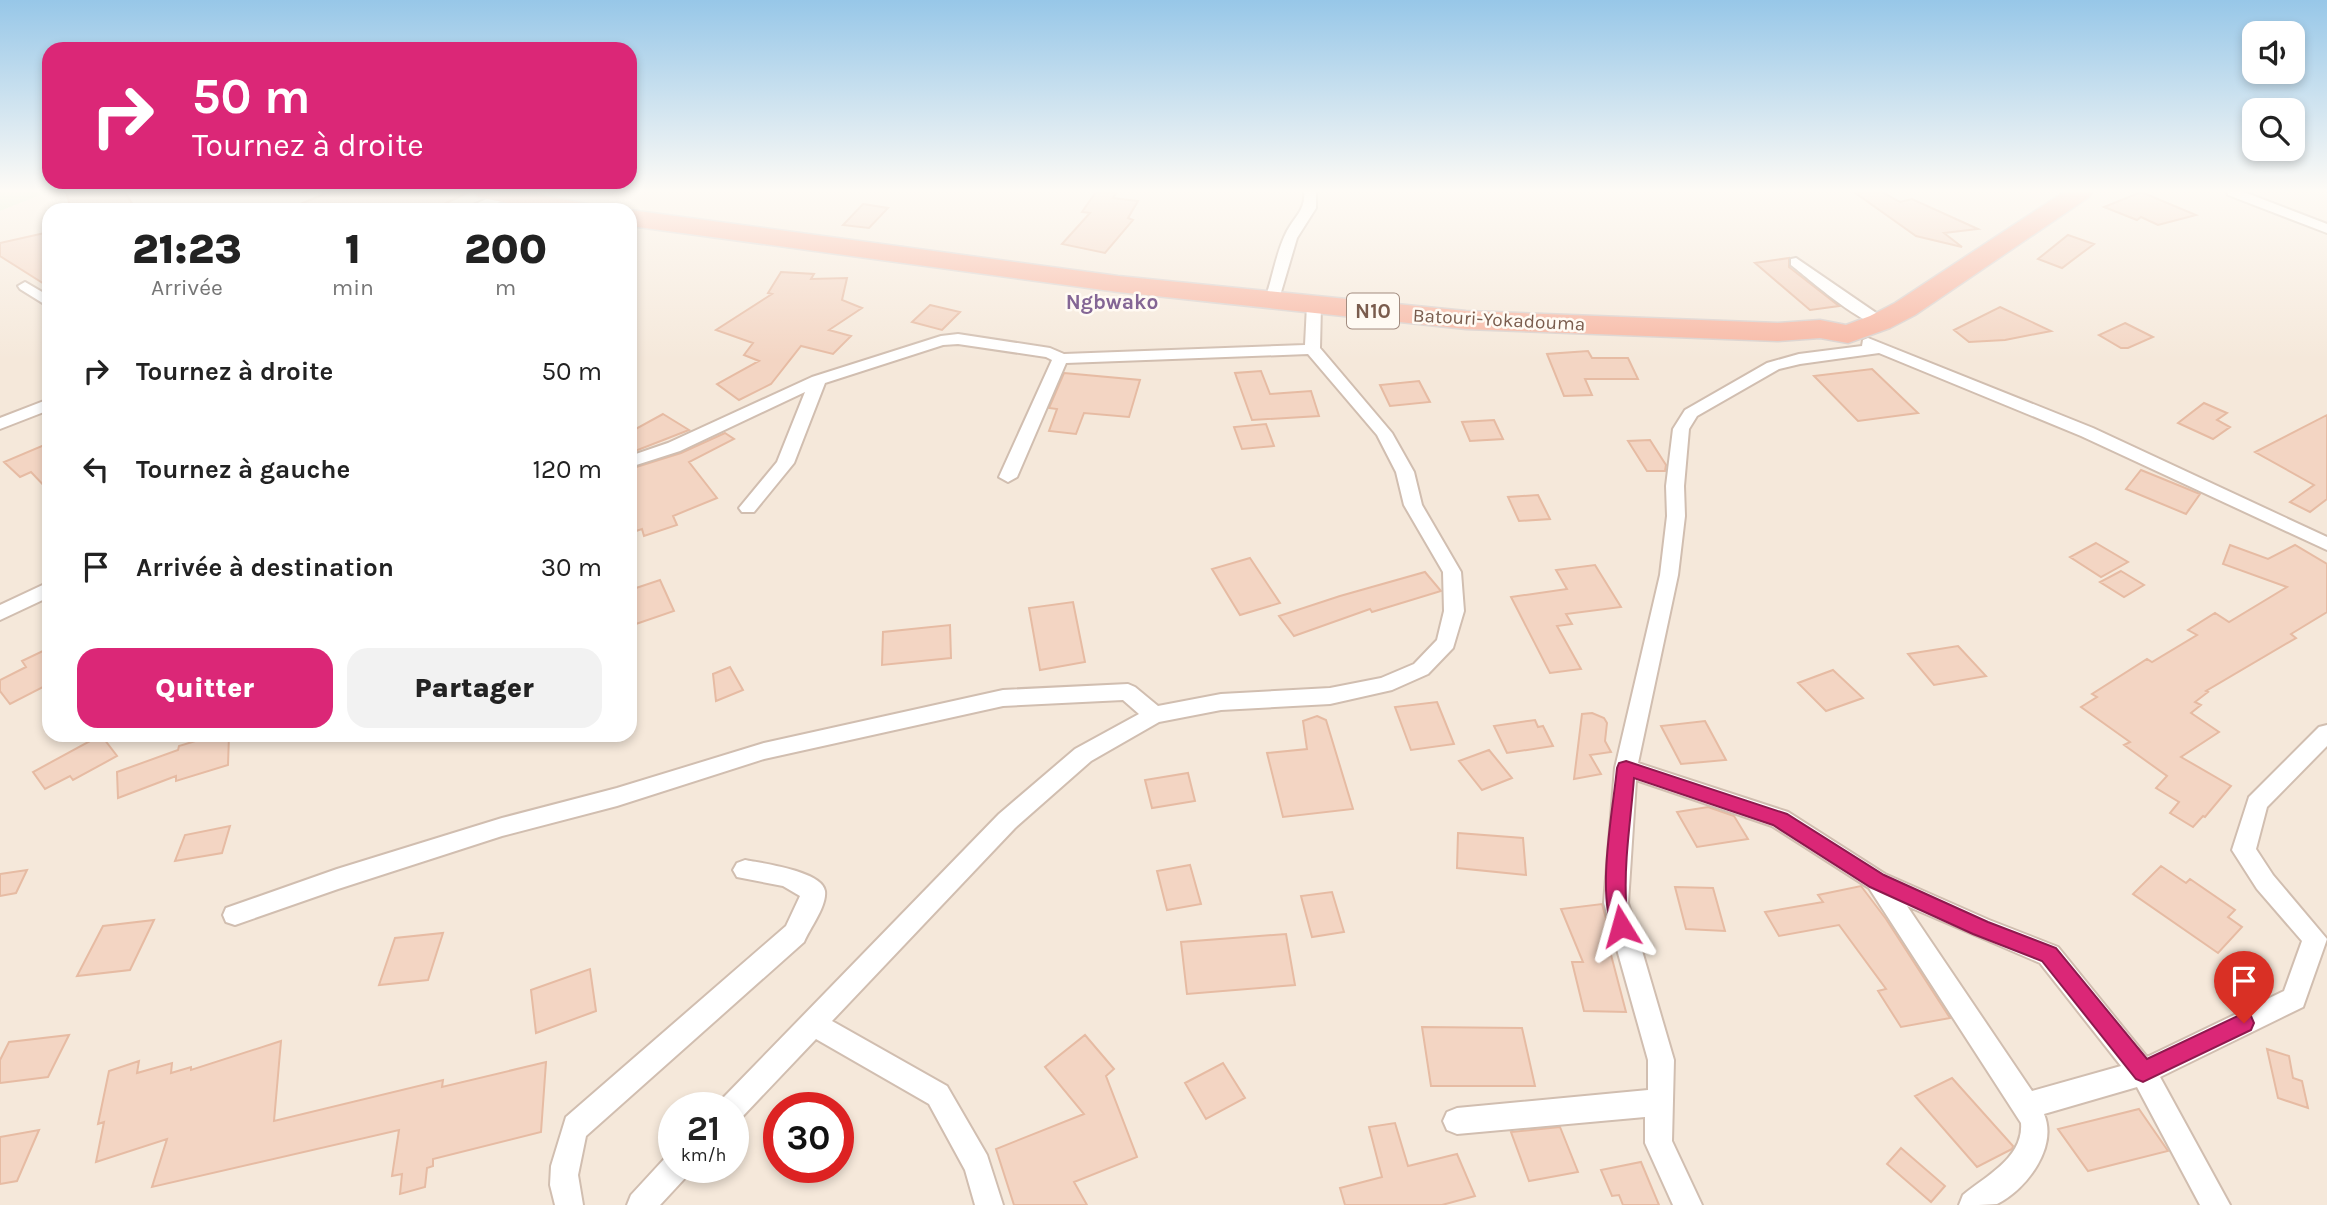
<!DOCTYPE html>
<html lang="fr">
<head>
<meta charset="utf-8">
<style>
  body { margin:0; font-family:Karla,sans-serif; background:#f2f2f2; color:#222; height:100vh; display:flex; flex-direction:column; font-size:26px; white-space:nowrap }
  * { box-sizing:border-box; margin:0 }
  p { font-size:23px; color:#767676 }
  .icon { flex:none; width:38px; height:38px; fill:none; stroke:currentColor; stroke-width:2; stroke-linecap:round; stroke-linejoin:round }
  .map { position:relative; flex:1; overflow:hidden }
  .side { position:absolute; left:42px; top:203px; width:595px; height:539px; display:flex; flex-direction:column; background:#fff; border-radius:21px; box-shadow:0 4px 10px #0003 }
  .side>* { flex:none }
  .banner { position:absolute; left:42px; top:42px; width:595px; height:147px; border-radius:21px; box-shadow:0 4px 10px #0003; background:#db2777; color:#fff; overflow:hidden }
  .tools { position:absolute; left:2242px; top:21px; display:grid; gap:14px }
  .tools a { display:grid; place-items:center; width:63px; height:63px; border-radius:14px; background:#fff; box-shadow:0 4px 10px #0003; font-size:35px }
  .speed { position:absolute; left:658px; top:1092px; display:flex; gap:14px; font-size:35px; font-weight:700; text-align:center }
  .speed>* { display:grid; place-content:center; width:91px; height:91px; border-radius:50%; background:#fff; box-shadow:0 4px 10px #0003; line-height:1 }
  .speed small { font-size:18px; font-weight:400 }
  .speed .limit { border:10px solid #d22; background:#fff; color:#111 }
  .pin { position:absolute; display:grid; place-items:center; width:60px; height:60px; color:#fff; margin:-72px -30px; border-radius:50% 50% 50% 0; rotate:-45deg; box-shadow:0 0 7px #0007 }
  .pin .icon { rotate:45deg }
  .me { position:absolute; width:77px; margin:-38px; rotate:352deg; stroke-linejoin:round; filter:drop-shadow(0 0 5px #0008) }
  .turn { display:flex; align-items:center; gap:24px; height:147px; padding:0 35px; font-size:32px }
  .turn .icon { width:91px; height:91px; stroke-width:2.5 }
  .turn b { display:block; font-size:49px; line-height:60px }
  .eta { display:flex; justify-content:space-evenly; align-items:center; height:119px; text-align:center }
  .eta b { font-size:42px; font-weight:800; line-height:49px }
  .cta { display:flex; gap:14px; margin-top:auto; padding:14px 35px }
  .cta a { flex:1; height:80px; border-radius:21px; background:#db2777; color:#fff; font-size:28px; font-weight:800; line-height:80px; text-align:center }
  .cta a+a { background:#f2f2f2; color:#222 }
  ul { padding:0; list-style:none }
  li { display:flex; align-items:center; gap:21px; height:98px; padding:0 35px }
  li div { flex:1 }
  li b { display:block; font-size:26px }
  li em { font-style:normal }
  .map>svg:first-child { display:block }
  .residential { fill:#f5e8da; fill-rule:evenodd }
  .green { fill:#d8ecc9 }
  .building { fill:#f3d5c3; stroke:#e6bba3; stroke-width:2 }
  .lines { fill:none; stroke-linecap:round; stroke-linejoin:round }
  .street-casing { stroke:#d1beb0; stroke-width:4 }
  .highway-casing { stroke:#dad1cd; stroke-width:3 }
  .street { fill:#fff; fill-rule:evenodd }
  .highway { fill:#f7b7a3; fill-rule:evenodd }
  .route { fill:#db2777; stroke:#8e194d; stroke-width:2 }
  .labels { text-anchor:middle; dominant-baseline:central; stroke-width:5; stroke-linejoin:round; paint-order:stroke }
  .far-street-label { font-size:19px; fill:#7a5c4d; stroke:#fffaf3 }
  .far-quarter-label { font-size:21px; font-weight:bold; fill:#846695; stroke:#fffaf3 }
  .shield { fill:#fffaf3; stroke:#a28b7f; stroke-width:2 }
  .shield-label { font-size:21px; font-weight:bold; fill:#7a5c4d }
</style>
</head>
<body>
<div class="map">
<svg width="2327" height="1205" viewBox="0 0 2327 1205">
  <rect width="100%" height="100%" fill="#fdf6ec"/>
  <path class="residential" d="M48,192H2327V1205H0V211ZM49,210H630V735H49ZM674,1108H733V1167H674ZM779,1108H838V1167H779Z"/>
  <path class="green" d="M0,192H48L0,211Z"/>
  <path class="building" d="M66,192H125L136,210H71Z
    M329,192H469L432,210H286Z
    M1096,192H1117L1113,198L1138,201L1128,218L1133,220L1105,253L1062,244L1090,213L1082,212Z
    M1854,192H1882L1900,202L1912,199L1978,229L1944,233L1962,247L1916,236Z
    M2141,192L2196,215L2158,225L2141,217L2137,220L2104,207Z
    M863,204L888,208L869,228L843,225Z
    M49,232V287L0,256V243Z
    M2068,235L2094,244L2062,268L2038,259Z
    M1789,258V267L1839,306L1810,310L1755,263Z
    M781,272L814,274L811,279L847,278L842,300L862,308L829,330L851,336L833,354L801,346L771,384L739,400L717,384L759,361L744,355L753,343L716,330L772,294L768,293Z
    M930,305L960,312L942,330L912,322Z
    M2000,307L2051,331L2005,340L1969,342L1954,330Z
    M2125,323L2153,337L2128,348H2121L2099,335Z
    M1588,351L1592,358H1628L1638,379H1585L1592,395L1564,396L1547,354Z
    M1872,369L1918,413L1858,421L1814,376Z
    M1261,371L1270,394L1311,391L1319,416L1252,420L1235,373Z
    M1064,373L1140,380L1129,417L1084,413L1076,434L1049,431L1057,409L1049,408Z
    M1419,381L1430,402L1390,406L1380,385Z
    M2204,403L2227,413L2217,420L2230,427L2213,439L2178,423Z
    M663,414L689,430L630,453V432Z
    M2327,415V499L2310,512L2290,502L2314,485L2255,452Z
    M1494,420L1503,439L1470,441L1462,422Z
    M1266,424L1274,446L1242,449L1234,427Z
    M725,433L734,439L689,462L717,498L673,516L677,525L644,536L642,529L630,533V469L681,453Z
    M1650,440L1666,465L1665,471H1647L1628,441Z
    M49,443V491L31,472L20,477L4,462Z
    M2141,470L2200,494L2186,514L2126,489Z
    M1538,495L1550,519L1519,521L1508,497Z
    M2096,543L2128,562L2101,577L2070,557Z
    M2230,545L2268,559L2295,545L2327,564V612L2291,634L2296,638L2206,691L2208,692L2195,702L2201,705L2191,713L2219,732L2181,757L2231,786L2205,817L2203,816L2193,827L2170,813L2179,802L2156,788L2167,776L2124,745L2130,742L2081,707L2097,697L2092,694L2147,659L2152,662L2197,635L2188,630L2215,613L2229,622L2287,587L2223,564Z
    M1250,558L1280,603L1240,615L1212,569Z
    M1595,565L1621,607L1566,614L1572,624L1557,626L1581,669L1550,673L1511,597L1567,589L1556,570Z
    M2121,571L2144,585L2124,597L2100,582Z
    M1425,572L1441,591L1372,612L1370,609L1294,636L1279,616L1340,596Z
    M660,580L674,611L630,626V590Z
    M1073,602L1085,662L1040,670L1029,608Z
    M950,625L951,658L882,665L883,632Z
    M1958,646L1986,676L1934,685L1908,654Z
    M49,648V684L10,704L0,691V680L26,667L22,661Z
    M730,667L743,690L716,701L713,674Z
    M1833,670L1863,698L1826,711L1798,683Z
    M1437,702L1454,744L1411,750L1395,707Z
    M1592,713L1604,718L1607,723L1605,741L1611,752L1590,755L1601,774L1574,779L1582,714Z
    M1317,716L1326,720L1353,809L1283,817L1267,753L1307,749L1303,721Z
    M1535,720L1538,727L1543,726L1553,746L1507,753L1494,726Z
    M1705,721L1726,760L1681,764L1661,726Z
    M101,735L117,756L73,780L70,776L45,789L33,772Z
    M215,735H229L228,765L176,781V776L118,798L117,772L178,750L179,746Z
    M1489,750L1512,778L1482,790L1459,761Z
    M1188,773L1195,801L1152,808L1145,780Z
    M1708,807L1734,816L1748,839L1697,847L1677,812Z
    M230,826L222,853L175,861L185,835Z
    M1458,833L1523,838L1526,875L1457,868Z
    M1190,865L1201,904L1167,910L1157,871Z
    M2161,866L2186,883L2190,879L2235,910L2228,917L2242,927L2218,953L2133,894Z
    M27,870L16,893L0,896V874Z
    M1861,886L1886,919L1950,1018L1901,1027L1878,991L1886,989L1839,925L1779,936L1765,912L1823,902L1818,895Z
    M1675,887L1713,888L1725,931L1686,929Z
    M1332,892L1344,932L1312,937L1301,896Z
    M1602,904L1615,951H1610L1626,1012L1584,1011L1572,962H1583L1561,909Z
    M154,920L130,970L77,976L103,926Z
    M443,933L428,980L379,985L395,938Z
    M1286,934L1295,985L1187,994L1181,942Z
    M590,969L596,1011L536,1033L531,990Z
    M1422,1027L1522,1028L1535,1086H1431Z
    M69,1035L48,1077L0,1083V1060L9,1042Z
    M1085,1035L1114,1069L1106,1076L1137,1157L1074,1182L1087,1205H1014L996,1149L1084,1114L1045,1067Z
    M281,1041L274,1121L443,1080L442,1087L546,1062L541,1132L433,1159V1166L427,1168L425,1187L400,1194L402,1174L392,1176L399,1130L152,1187L167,1139L96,1162L104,1122L98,1124L109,1071L139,1061L137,1073L172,1063L171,1073L191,1067V1070Z
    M2267,1049L2289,1056L2293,1078L2302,1081L2308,1108L2278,1098Z
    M1223,1063L1245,1098L1206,1119L1185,1083Z
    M1952,1078L2013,1146L2012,1149L1977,1167L1915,1096Z
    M2139,1109L2168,1151L2088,1171L2058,1129Z
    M1395,1123L1408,1166L1457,1154L1475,1196L1442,1205H1345L1340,1188L1382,1177L1369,1127Z
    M1560,1127L1578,1172L1529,1181L1511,1132Z
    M39,1130L17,1181L0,1184V1137Z
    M1901,1148L1945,1186L1931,1202L1887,1164Z
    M1641,1162L1659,1205H1623L1619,1195L1612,1196L1601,1170Z"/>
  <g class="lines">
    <g class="street-casing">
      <path id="street" d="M502,192L508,196L507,199L480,210H462Z
        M1304,192H1316V208L1297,238L1279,299L1277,302H1267L1265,299C1273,277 1276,252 1287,231C1295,216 1306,209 1304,192Z
        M2227,192H2244L2327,224V233L2228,195Z
        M1796,258L1885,319L1887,322L1885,325C1866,330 1808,278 1791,265V259Z
        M25,282L49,296V307L20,289L18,286Z
        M1314,301L1321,305L1320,348L1392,433L1414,472L1422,505L1461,572L1464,611L1453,648L1428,674L1392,690L1330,704L1221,710L1159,722L1091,761L1015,828L832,1021L947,1086L987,1155L1003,1205H975L965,1170L929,1104L816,1039L742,1117L733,1121V1108H719L722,1099L999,814L1075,749L1139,714L1123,700L1003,706L764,759L617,806L502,836L338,889L235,925L226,922L223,915L226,908L337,869L502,818L617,788L764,743L1003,690L1128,684L1135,687L1158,706L1221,694L1330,688L1381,678L1414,664L1437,640L1444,611L1443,572L1404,505L1396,472L1377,435L1308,354L1066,363L1017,477L1008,482L999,477L1052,360L1046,357L958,344L943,345L825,383L794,463L754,512H742L739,508L777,462L805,392L680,451L630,467V456L668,443L812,377L941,336L958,334L1050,348L1064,354L1305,345L1307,305Z
        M1868,338L2093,428L2327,537V550L2081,436L1879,353L1800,364L1779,369L1697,416L1689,429L1684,486L1685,516L1678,575L1638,763L1788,812L1885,874L1989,920L2058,947L2147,1057L2284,991L2302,941L2257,889L2232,850L2249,797L2319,727L2327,725V746L2267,807L2256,849L2273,875L2327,939L2303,1007L2160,1077L2230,1205H2200L2137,1087L2044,1114C2058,1147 2027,1189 1997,1204C1988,1205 1969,1205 1959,1205L1963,1195C1986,1176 2024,1157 2021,1123L1869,888L1772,826L1636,780L1628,903L1674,1060L1672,1141L1702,1205H1673L1645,1143V1117L1457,1134L1447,1130L1443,1121L1447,1112L1457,1108L1648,1090V1060L1604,903L1615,768L1660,575L1667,516L1666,486L1673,429L1685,410L1767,363L1799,354L1862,346L1863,340ZM1907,906L2040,963L2121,1066L2032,1091Z
        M49,399V410L0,429V418Z
        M49,582V597L0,620V605Z
        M745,860C761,863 822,871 825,891C827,906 810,928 804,942L586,1136L578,1175L583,1205H555L550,1185L551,1166L566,1117L786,926L800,896L783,886L737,877L733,870L737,863Z
        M674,1154V1167H690L686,1177L660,1205H627L631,1195L666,1157Z"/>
    </g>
    <g class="highway-casing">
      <path id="highway" d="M475,192H525L592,205L596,210H543L478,197Z
        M2064,192H2092L2089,197L1915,315L1890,328L1848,343L1820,338L1778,341L1466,329L1118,292L630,226V210L1118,276L1466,311L1778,323L1820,320L1846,325L1870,316L1895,303Z"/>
    </g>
    <use href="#street" class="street"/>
    <use href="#highway" class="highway"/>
  </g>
  <linearGradient id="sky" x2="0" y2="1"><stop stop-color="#97c7e8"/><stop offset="0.53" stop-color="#fefbf6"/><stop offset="1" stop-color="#fefbf6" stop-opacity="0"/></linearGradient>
  <rect width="2327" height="360" fill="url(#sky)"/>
  <path class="route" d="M1626,761L1787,814L1884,875L1988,922L2056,948L2147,1059L2244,1013L2251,1016L2254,1023L2251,1030L2143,1082L2136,1079L2042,961L1973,934L1870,887L1773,825L1634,778C1631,818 1624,860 1626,900C1626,911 1633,922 1628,932L1621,935L1614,932C1596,894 1613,811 1617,768L1619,763Z"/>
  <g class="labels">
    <g class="far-street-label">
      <text transform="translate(1499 320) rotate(3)">Batouri-Yokadouma</text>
    </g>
    <g class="far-quarter-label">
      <text x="1112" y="302">Ngbwako</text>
    </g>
    <rect class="shield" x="1347" y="293.5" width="52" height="35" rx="5"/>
    <g class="shield-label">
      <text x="1373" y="311">N10</text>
    </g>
  </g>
</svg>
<div class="tools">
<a><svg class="icon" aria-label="sound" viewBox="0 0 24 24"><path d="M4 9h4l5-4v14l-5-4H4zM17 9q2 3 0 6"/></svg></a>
<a><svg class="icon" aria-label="search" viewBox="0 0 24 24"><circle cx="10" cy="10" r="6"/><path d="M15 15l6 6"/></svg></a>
</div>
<div class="speed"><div>21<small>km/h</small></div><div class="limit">30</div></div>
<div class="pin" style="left:2244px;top:1023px;background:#d93025"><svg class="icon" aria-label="arrive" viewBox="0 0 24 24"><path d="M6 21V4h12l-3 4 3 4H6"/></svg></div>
<svg class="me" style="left:1621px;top:926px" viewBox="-20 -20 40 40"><path d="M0-17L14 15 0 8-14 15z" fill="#db2777" stroke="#fff" stroke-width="4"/></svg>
<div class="banner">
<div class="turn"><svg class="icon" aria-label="right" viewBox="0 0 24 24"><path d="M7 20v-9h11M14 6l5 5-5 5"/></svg><div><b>50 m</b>Tournez à droite</div></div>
</div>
<section class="side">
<div class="eta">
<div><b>21:23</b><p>Arrivée</p></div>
<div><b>1</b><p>min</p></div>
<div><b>200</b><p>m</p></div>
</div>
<ul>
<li><svg class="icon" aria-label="right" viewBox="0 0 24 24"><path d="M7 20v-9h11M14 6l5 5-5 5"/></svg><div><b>Tournez à droite</b></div><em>50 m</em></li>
<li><svg class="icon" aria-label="left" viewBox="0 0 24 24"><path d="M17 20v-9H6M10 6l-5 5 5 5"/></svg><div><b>Tournez à gauche</b></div><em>120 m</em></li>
<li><svg class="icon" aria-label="arrive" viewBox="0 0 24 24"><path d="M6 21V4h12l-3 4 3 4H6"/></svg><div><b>Arrivée à destination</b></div><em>30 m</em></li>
</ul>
<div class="cta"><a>Quitter</a><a>Partager</a></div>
</section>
</div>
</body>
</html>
